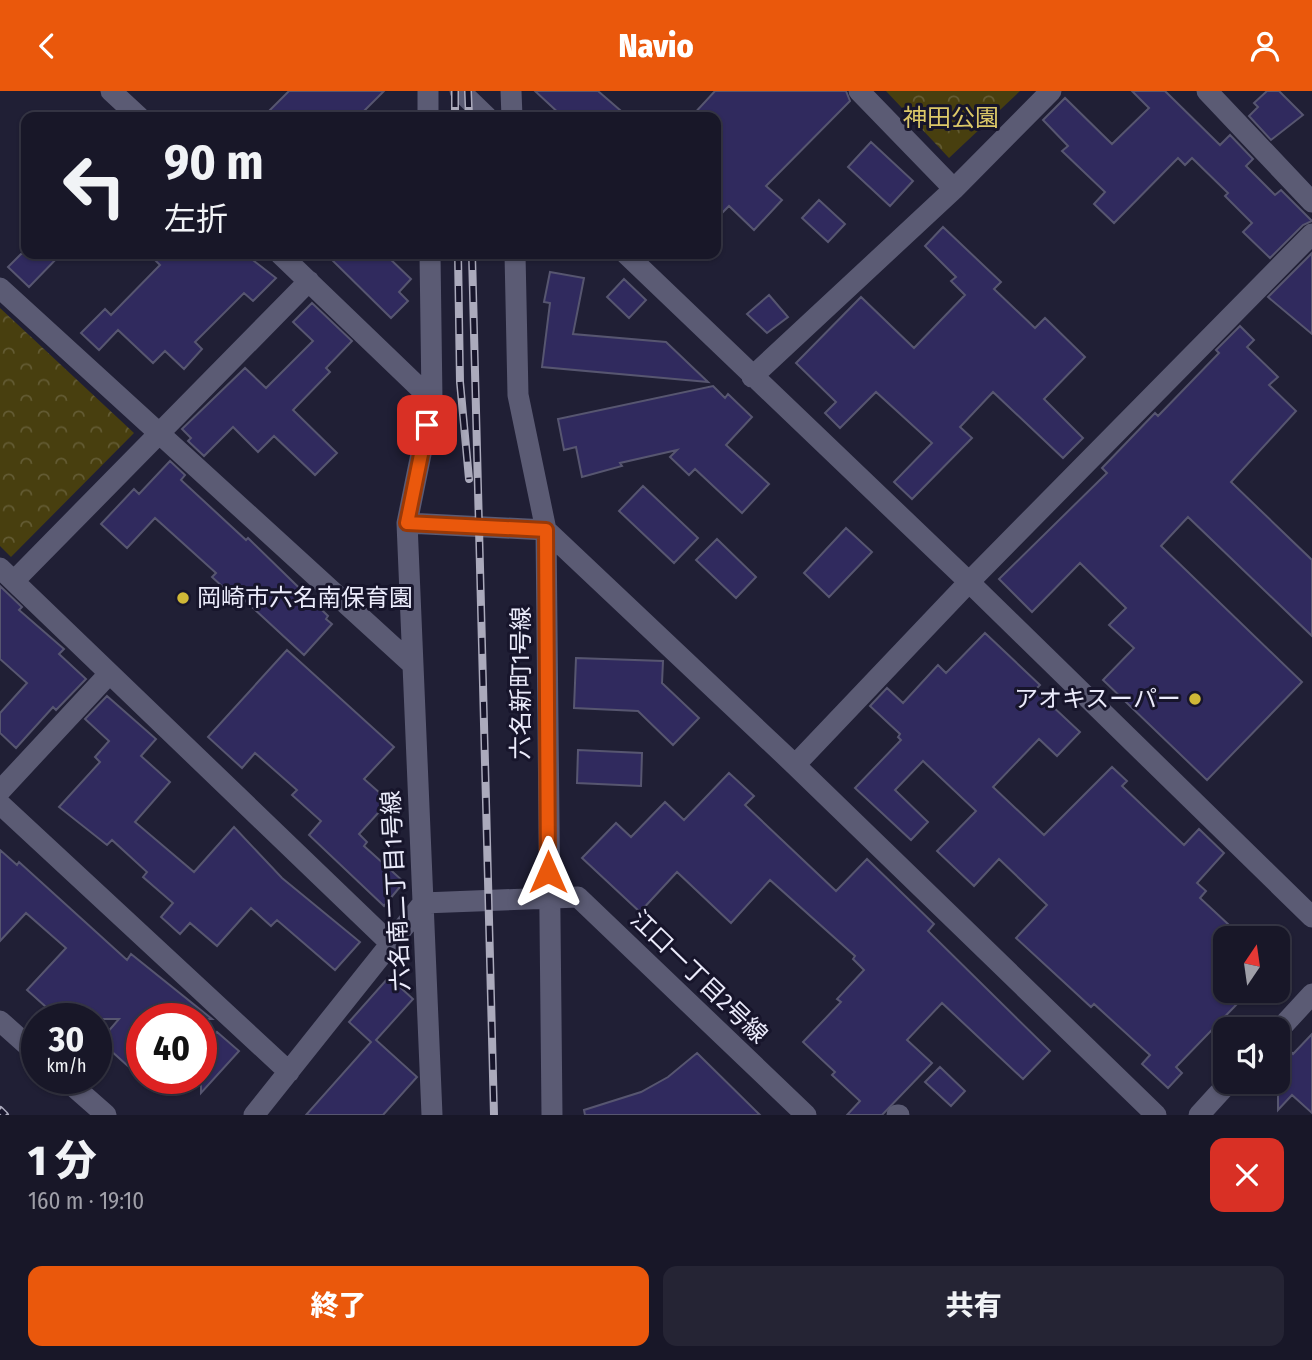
<!DOCTYPE html>
<html lang="ja">
<head>
<meta charset="utf-8">
<style>
  body { margin:0; font-family:"Fira Sans Condensed","Noto Sans JP",sans-serif; background:#252434; color:#f1f3f6; height:100vh; display:flex; flex-direction:column; font-size:26px; white-space:nowrap }
  * { box-sizing:border-box; margin:0 }
  p { font-size:23px; color:#9f9fa8 }
  .icon { flex:none; width:38px; height:38px; fill:none; stroke:currentColor; stroke-width:2; stroke-linecap:round; stroke-linejoin:round }
  .map { position:relative; height:1024px; overflow:hidden }
  .side { display:flex; flex-direction:column; background:#181728; flex:1 }
  .side>* { flex:none }
  .top-card { position:absolute; left:21px; top:21px; width:700px; height:147px; border-radius:14px; box-shadow:0 2px 5px #0004,0 0 0 2px #363645; background:#181728; color:#f1f3f6; overflow:hidden }
  .needle { width:46px; rotate:13deg }
  .fabs { position:absolute; left:1213px; top:835px; display:grid; gap:14px }
  .fabs a { display:grid; place-items:center; width:77px; height:77px; border-radius:14px; background:#181728; box-shadow:0 2px 5px #0004,0 0 0 2px #363645; font-size:35px }
  .speed { position:absolute; left:21px; top:912px; display:flex; gap:14px; font-size:35px; font-weight:700; text-align:center }
  .speed>* { display:grid; place-content:center; width:91px; height:91px; border-radius:50%; background:#181728; box-shadow:0 2px 5px #0004,0 0 0 2px #363645; line-height:1 }
  .speed small { font-size:18px; font-weight:400 }
  .speed .limit { border:10px solid #d22; background:#fff; color:#111 }
  .pin { position:absolute; display:grid; place-items:center; width:60px; height:60px; color:#fff; margin:-30px; border-radius:14px; box-shadow:0 4px 10px #0006 }
  .me { position:absolute; width:77px; margin:-38px; rotate:0deg; stroke-linejoin:round; filter:drop-shadow(0 0 5px #0008) }
  .turn { display:flex; align-items:center; gap:24px; height:147px; padding:0 28px; font-size:32px }
  .turn .icon { width:91px; height:91px; stroke-width:2.5 }
  .turn b { display:block; font-size:49px; line-height:60px }
  .round { display:grid; place-items:center; flex:none; width:74px; height:74px; border-radius:14px; background:#252434 }
  .head { display:flex; align-items:center; justify-content:space-between; height:119px; padding:0 28px }
  h1 { font-size:42px; font-weight:800; line-height:52px }
  .primary-button { display:flex; gap:14px; margin-top:auto; padding:14px 28px }
  .primary-button a { flex:1; height:80px; border-radius:14px; background:#ea580c; color:#fff; font-size:28px; font-weight:800; line-height:80px; text-align:center }
  .primary-button a+a { background:#252434; color:#f1f3f6 }
  header { display:flex; justify-content:space-between; align-items:center; height:91px; padding:0 28px; background:#ea580c; color:#fff; font-size:32px; font-weight:800 }
  .map>svg:first-child { display:block }
  .park { fill:url(#park-crowns) }
  .building { fill:#302a5e; stroke:#575670; stroke-width:2 }
  .lines { fill:none; stroke-linecap:round; stroke-linejoin:round }
  .minor { stroke:#5b5b74; stroke-width:21 }
  .rail-casing { stroke:#abaabc; stroke-width:8 }
  .rail { stroke:#17152b; stroke-width:5; stroke-dasharray:16; stroke-linecap:butt }
  .route-casing { stroke:#983908; stroke-width:18 }
  .route { stroke:#ea580c; stroke-width:12 }
  .poi-dot { fill:#d0b837; stroke:#17152b; stroke-width:2.5 }
  .labels { text-anchor:middle; dominant-baseline:central; stroke-width:6; stroke-linejoin:round; paint-order:stroke }
  .park-label { font-size:24px; fill:#dcc868; stroke:#17152b }
  .poi-label { font-size:24px; fill:#ebebfb; stroke:#17152b; text-anchor:start }
  .street-label { font-size:24px; fill:#ebebfb; stroke:#17152b }
</style>
</head>
<body>
<header><svg class="icon" aria-label="back" viewBox="0 0 24 24"><path d="M15 5l-7 7 7 7"/></svg>Navio<svg class="icon" aria-label="person" viewBox="0 0 24 24"><circle cx="12" cy="8" r="4"/><path d="M4 21q1-7 8-7t8 7"/></svg></header>
<div class="map">
<svg width="1312" height="1024" viewBox="0 0 1312 1024">
  <defs>
    <pattern id="park-crowns" width="20" height="18" patternUnits="userSpaceOnUse" patternTransform="scale(1.75)"><rect width="20" height="18" fill="#483f0f"/><path d="M2 6a3 3 0 1 1 6 0M12 15a3 3 0 1 1 6 0" fill="none" stroke="#635b33"/></pattern>
  </defs>
  <rect width="100%" height="100%" fill="#201f35"/>
  <path class="park" d="M886,0H1020L949,67Z
    M0,217L134,342L11,466L0,455Z"/>
  <path class="building" d="M289,0H384L358,26H263Z
    M535,0H598L628,26H563Z
    M715,0H846L850,10L766,95L782,109L754,139L729,115L716,128V26H691Z
    M1132,0H1165L1220,54L1230,44L1253,68L1246,75L1275,104L1281,99L1312,130L1303,134L1270,167L1243,141L1252,132L1225,105L1228,102L1192,67L1185,74L1178,67L1114,132L1094,113L1105,101L1062,60L1068,55L1043,29L1065,7L1112,53L1149,17Z
    M1267,0H1279L1303,24L1271,49L1249,25L1258,16L1254,12Z
    M871,51L913,90L890,115L848,76Z
    M819,109L845,133L828,151L802,127Z
    M943,136L1001,191L994,198L1035,237L1045,227L1085,266L1044,308L1083,347L1063,367L993,301L960,336L972,347L912,408L894,391L932,352L876,301L840,337L825,322L836,311L796,272L861,206L914,257L965,204L951,190L956,186L925,155Z
    M1312,162V243L1268,206Z
    M21,163H61L29,196L8,176Z
    M149,163H245L276,187L253,210L244,202L195,251L202,258L184,278L165,260L153,272L118,239L99,259L81,242L105,218L111,224L160,174Z
    M326,163H385L411,188L399,201L408,210L391,227Z
    M550,181L584,187L573,243L666,251L708,291L542,276L550,212L544,211Z
    M624,188L646,209L629,227L607,206Z
    M769,204L788,226L767,242L747,223Z
    M312,212L352,250L326,277L330,281L293,319L337,362L315,384L274,345L258,361L233,336L204,365L188,350L191,347L182,338L245,277L266,297L313,250L293,231Z
    M1240,235L1254,249L1247,256L1278,286L1269,294L1296,320L1231,391L1312,469V545L1188,426L1161,455L1302,591L1207,689L1103,589L1134,557L1109,534L1126,517L1080,472L1032,521L999,488L1107,382L1102,377L1155,322L1158,325L1219,262L1216,259Z
    M713,295L725,307L728,303L752,326L726,354L769,393L742,422L695,378L689,384L670,366L677,359L620,372L622,375L582,386L576,356L564,359L558,328Z
    M170,370L185,384L181,389L246,449L248,447L328,525L326,528L332,533L304,564L240,505L236,508L212,486L216,482L155,427L127,457L101,433L134,398L139,403Z
    M643,395L698,447L674,472L619,420Z
    M846,437L872,461L829,506L804,482Z
    M717,448L756,486L736,507L696,469Z
    M0,495L22,516L19,519L64,558L59,563L86,588L56,619L53,616L16,657L0,642V622L27,592L0,568Z
    M985,542L1040,594L1035,599L1080,641L1057,665L1039,648L993,696L1044,744L1112,676L1127,690L1122,695L1184,754L1199,738L1224,762L1197,792L1206,800L1200,807L1243,847H1225V902L1237,913L1176,976L1182,982L1168,997L1142,973L1150,964L1094,913L1091,916L1016,847L1047,814L999,768L974,795L937,760L976,720L923,670L895,699L928,731L911,749L855,697L901,649L898,646L900,643L870,615L887,597L903,612L938,574L946,582Z
    M287,559L394,656L364,688L389,710L359,743L367,751L364,755L404,791L384,815L309,744L321,730L292,704L297,699L255,662L242,677L208,646Z
    M576,567L663,570L662,592L699,627L673,654L638,620L574,617Z
    M107,605L156,648L141,665L170,691L135,731L194,781L234,736L282,787L360,851L335,879L277,829L271,835L251,817L217,855L190,832L180,843L161,826L173,812L143,786L147,781L112,749L107,754L59,716L100,671L95,666L109,650L85,628Z
    M578,659L642,662L641,695L577,692Z
    M729,682L754,705L745,714L836,800L867,768L934,833L928,840L1050,960L1023,988L942,912L907,949L932,972L882,1024H847L860,1010L832,984L835,981L803,951L841,911L837,908L864,879L853,868L855,865L770,789L731,832L677,781L640,821L582,767L616,732L631,746L665,711L684,729Z
    M0,759L17,774L19,771L127,869L131,863L212,928H142V982L131,972L128,975L100,950L119,928H76L62,916L55,924L27,899L66,857L26,822L0,850Z
    M389,886L413,908L376,949L417,986L383,1024H306L371,951L349,931Z
    M217,941L239,960L201,1002V959Z
    M1312,943V1022L1292,1004L1278,1019V971L1289,959L1293,963Z
    M697,962L760,1024H585L584,1019L641,1001L668,986Z
    M940,976L965,1000L951,1015L925,991Z"/>
  <g class="lines">
    <path class="minor" d="M111,0L139,26
      M428,0V26
      M460,0L487,26
      M511,0L512,26
      M859,0L954,98
      M1207,0L1312,111
      M280,163L432,309
      M515,163L518,304L546,439L552,1024
      M626,163L969,491L1312,826
      M0,197L412,573
      M752,286L954,98L1051,0
      M407,432L432,309L430,163
      M0,477L390,852
      M14,490L309,190
      M795,674L969,491L1312,143
      M0,700L108,584
      M0,713L289,981
      M0,930L37,963
      M1278,940L1312,903
      M64,987L106,1024
      M254,1024L423,812L578,806L806,1024
      M432,1024L407,432L546,439L795,674L1156,1024
      M897,1024H899
      M1199,1024L1230,990"/>
    <g class="rail-casing">
      <path id="rail" d="M455,0V26
        M468,0L469,26
        M458,163L460,291L469,388
        M472,163L494,1024
        M0,1019L5,1024"/>
    </g>
    <use href="#rail" class="rail"/>
  </g>
  <g class="lines">
    <g class="route-casing">
      <path id="route" d="M427,334L407,432L546,439L548,781"/>
    </g>
    <use href="#route" class="route"/>
  </g>
  <g class="poi-dot">
    <circle cx="183" cy="507" r="7"/>
    <circle cx="1195" cy="608" r="7"/>
  </g>
  <g class="labels">
    <g class="park-label">
      <text x="951" y="27">神田公園</text>
    </g>
    <g class="poi-label">
      <text x="197" y="507">岡崎市六名南保育園</text>
      <text x="1181" y="608" text-anchor="end">アオキスーパー</text>
    </g>
    <g class="street-label">
      <text transform="translate(521 592) rotate(-90)">六名新町1号線</text>
      <text transform="translate(396 800) rotate(-93)">六名南二丁目1号線</text>
      <text transform="translate(699 886) rotate(44)">江口一丁目2号線</text>
    </g>
  </g>
</svg>
<div class="fabs">
<a><svg class="needle" viewBox="-14 -14 28 28"><path d="M0-13l5 13h-10z" fill="#e53935"/><path d="M0 13l5-13h-10z" fill="#9f9fa8"/></svg></a>
<a><svg class="icon" aria-label="sound" viewBox="0 0 24 24"><path d="M4 9h4l5-4v14l-5-4H4zM17 9q2 3 0 6"/></svg></a>
</div>
<div class="speed"><div>30<small>km/h</small></div><div class="limit">40</div></div>
<div class="pin" style="left:427px;top:334px;background:#d93025"><svg class="icon" aria-label="arrive" viewBox="0 0 24 24"><path d="M6 21V4h12l-3 4 3 4H6"/></svg></div>
<svg class="me" style="left:548px;top:781px" viewBox="-20 -20 40 40"><path d="M0-17L14 15 0 8-14 15z" fill="#ea580c" stroke="#fff" stroke-width="4"/></svg>
<div class="top-card">
<div class="turn"><svg class="icon" aria-label="left" viewBox="0 0 24 24"><path d="M17 20v-9H6M10 6l-5 5 5 5"/></svg><div><b>90 m</b>左折</div></div>
</div>
</div>
<section class="side">
<div class="head"><div><h1>1 分</h1><p>160 m · 19:10</p></div><a class="round" style="background:#d93025;color:#fff"><svg class="icon" aria-label="close" viewBox="0 0 24 24"><path d="M6 6l12 12M18 6L6 18"/></svg></a></div>
<div class="primary-button"><a>終了</a><a>共有</a></div>
</section>
</body>
</html>
